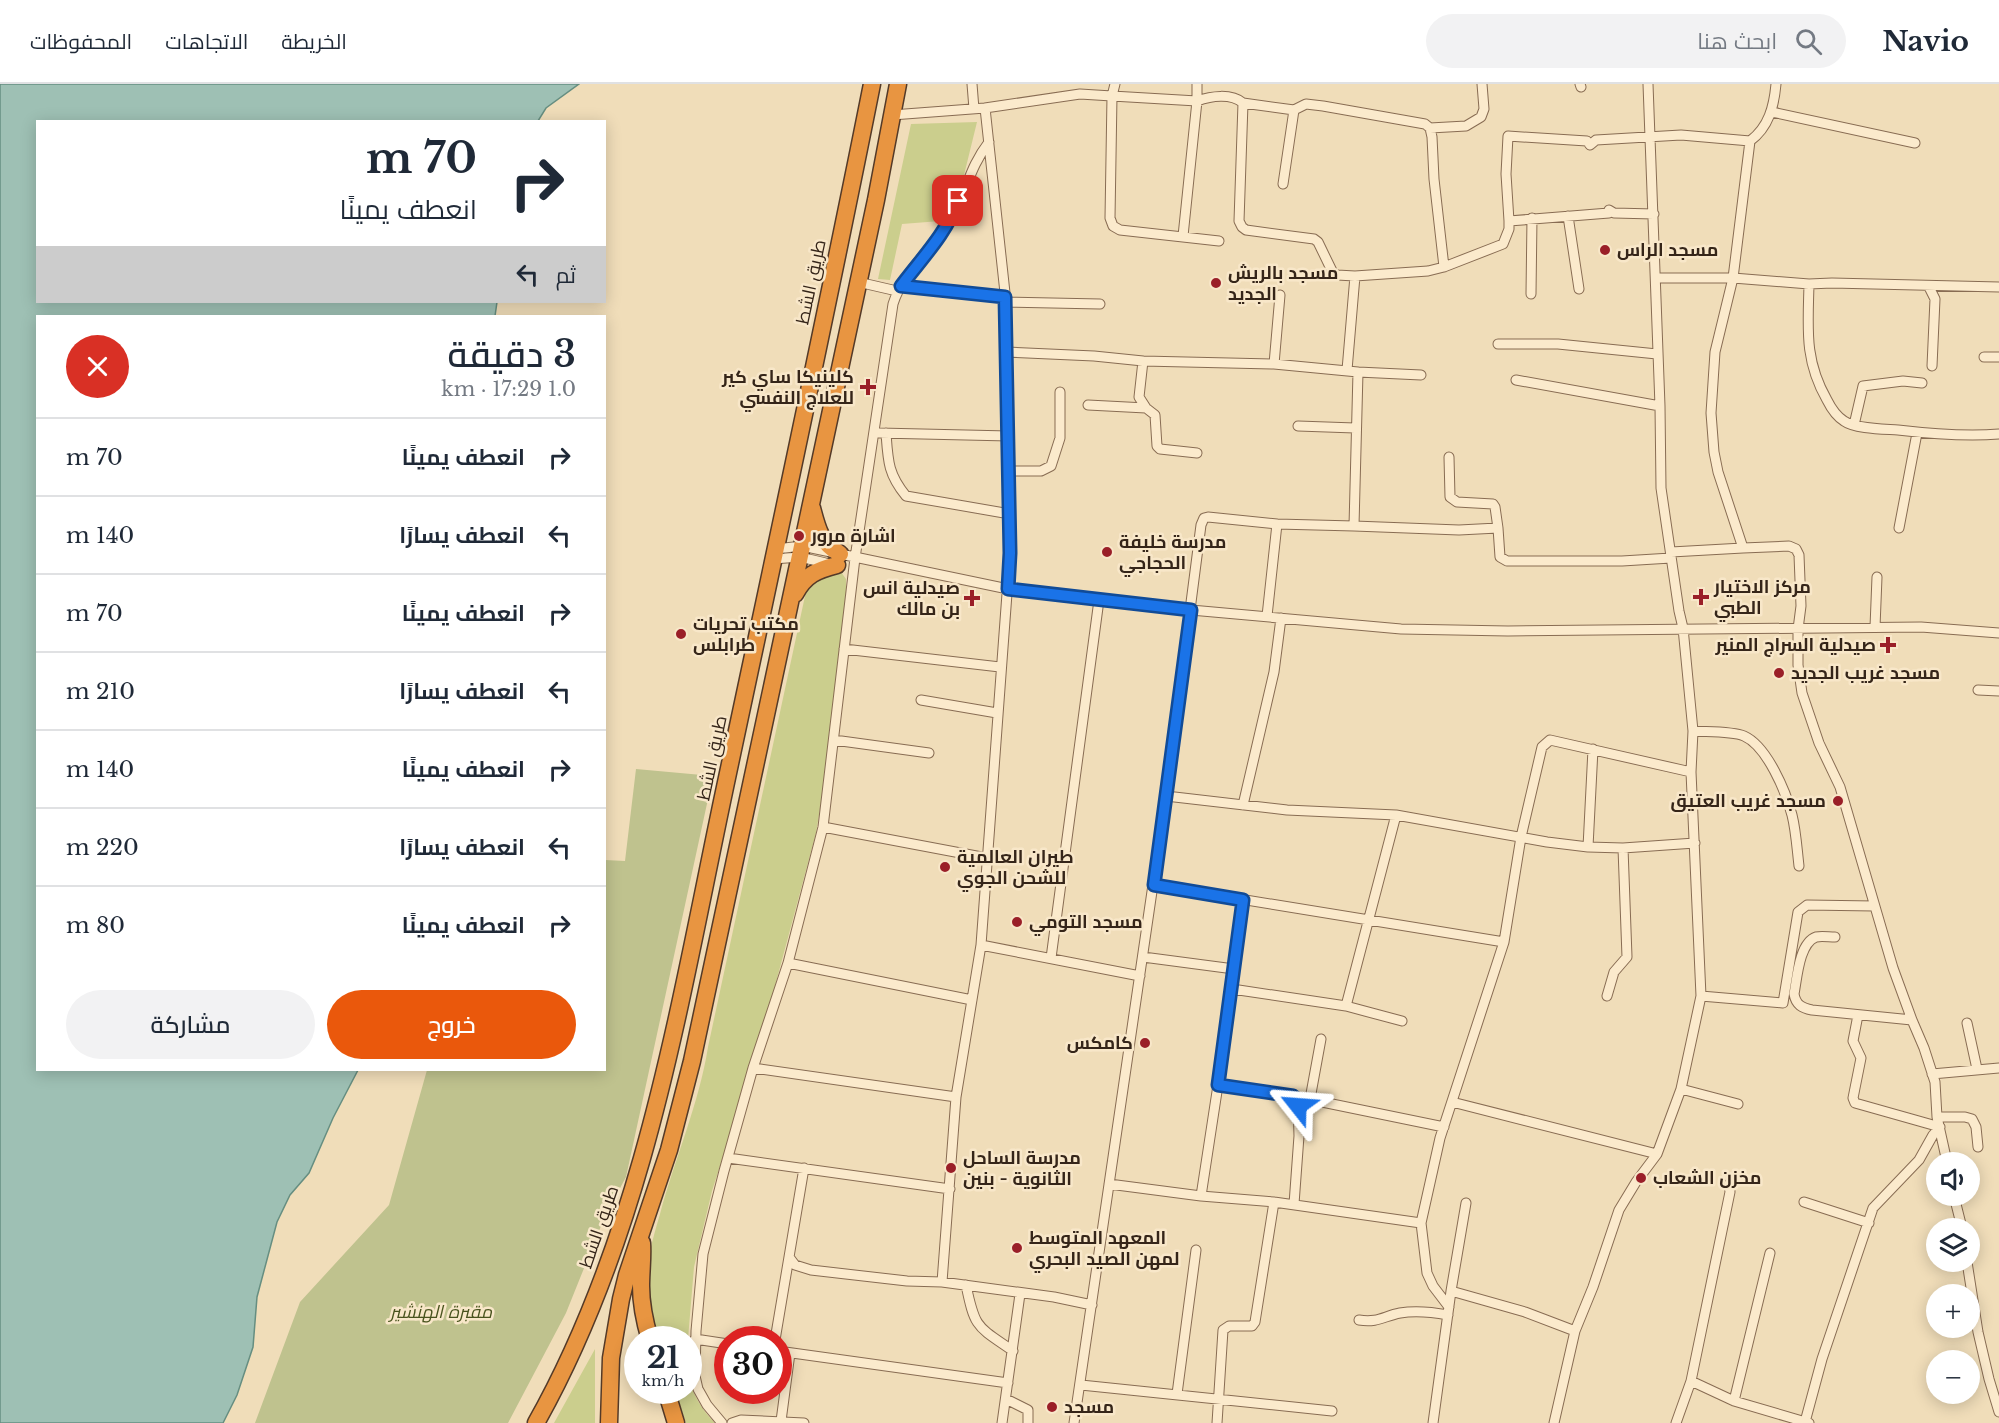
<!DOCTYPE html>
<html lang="ar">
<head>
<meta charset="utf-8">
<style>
  body { margin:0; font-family:"Libre Baskerville",Cairo,serif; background:#f2f2f3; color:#1f2937; direction:rtl; height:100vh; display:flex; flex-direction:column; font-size:22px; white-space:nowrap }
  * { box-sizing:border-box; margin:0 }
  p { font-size:20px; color:#747a83 }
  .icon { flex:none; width:33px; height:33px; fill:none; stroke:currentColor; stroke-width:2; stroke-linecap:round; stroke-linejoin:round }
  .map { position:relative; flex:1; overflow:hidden; direction:ltr }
  .panel { position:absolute; left:36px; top:231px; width:570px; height:756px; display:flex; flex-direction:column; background:#fff; border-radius:0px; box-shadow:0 3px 15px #0003; direction:rtl }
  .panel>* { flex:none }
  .hud { position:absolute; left:36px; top:36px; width:570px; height:183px; border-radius:0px; box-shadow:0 3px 15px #0003; direction:rtl; background:#fff; color:#1f2937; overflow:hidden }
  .tools { position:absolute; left:1926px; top:1068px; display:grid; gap:12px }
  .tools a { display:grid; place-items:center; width:54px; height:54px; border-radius:50%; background:#fff; box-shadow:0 3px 15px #0003; font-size:30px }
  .speed { position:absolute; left:624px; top:1242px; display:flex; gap:12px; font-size:30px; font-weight:700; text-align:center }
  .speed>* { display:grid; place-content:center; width:78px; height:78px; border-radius:50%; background:#fff; box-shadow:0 3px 15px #0003; line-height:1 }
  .speed small { font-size:15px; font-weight:400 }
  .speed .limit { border:9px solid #d22; background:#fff; color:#111 }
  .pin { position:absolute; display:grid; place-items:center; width:51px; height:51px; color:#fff; margin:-26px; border-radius:12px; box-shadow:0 3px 9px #0006 }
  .me { position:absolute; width:66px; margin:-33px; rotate:298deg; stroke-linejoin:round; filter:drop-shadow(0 0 4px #0008) }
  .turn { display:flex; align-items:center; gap:21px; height:126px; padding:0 30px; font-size:27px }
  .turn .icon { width:78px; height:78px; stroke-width:2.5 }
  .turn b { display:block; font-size:42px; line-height:51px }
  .then { display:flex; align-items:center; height:57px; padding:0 30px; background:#0003; gap:12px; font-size:22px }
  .round { display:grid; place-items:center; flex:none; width:63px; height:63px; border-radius:32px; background:#f2f2f3 }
  .overview { display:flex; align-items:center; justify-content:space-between; height:102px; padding:0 30px }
  h1 { font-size:36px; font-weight:600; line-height:45px }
  .cta { display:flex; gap:12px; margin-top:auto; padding:12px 30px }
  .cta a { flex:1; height:69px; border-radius:36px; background:#ea580c; color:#fff; font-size:24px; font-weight:600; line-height:69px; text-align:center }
  .cta a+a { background:#f2f2f3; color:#1f2937 }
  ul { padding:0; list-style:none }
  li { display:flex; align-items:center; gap:18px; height:78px; padding:0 30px; border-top:2px solid #e0e1e3 }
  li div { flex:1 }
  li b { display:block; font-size:22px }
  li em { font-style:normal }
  header { display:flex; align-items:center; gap:36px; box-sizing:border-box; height:84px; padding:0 30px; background:#fff; border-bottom:2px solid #e0e1e3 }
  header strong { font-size:28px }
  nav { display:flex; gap:33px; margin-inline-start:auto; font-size:21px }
  .search { width:420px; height:54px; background:#f2f2f3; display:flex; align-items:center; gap:15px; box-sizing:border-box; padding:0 21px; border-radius:33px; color:#747a83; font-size:22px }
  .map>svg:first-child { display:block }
  .green { fill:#cbce8d }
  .cemetery { fill:#bfc28e }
  .water { fill:#9ec0b4; stroke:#668e81; stroke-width:1.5 }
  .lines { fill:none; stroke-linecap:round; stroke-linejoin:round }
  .street-casing { stroke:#886c53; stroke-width:11 }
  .highway-casing { stroke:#543a28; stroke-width:19 }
  .street { stroke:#fbeacc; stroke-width:9 }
  .highway { stroke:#e89541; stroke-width:16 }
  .route-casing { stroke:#114b97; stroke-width:15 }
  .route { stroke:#1a73e8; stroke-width:10 }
  .poi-dot { fill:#9a1f28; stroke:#f8e7c9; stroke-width:2 }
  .labels { text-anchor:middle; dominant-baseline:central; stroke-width:5; stroke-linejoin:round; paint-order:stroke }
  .poi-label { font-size:18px; font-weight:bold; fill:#352519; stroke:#f8e7c9; text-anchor:start }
  .street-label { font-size:18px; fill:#352519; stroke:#f8e7c9 }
  .park-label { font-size:18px; font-style:italic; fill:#49531e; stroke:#f8e7c9 }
</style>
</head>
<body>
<header>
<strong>Navio</strong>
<div class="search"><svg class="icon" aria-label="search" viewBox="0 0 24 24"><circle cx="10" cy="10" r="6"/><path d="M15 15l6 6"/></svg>ابحث هنا</div>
<nav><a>الخريطة</a><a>الاتجاهات</a><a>المحفوظات</a></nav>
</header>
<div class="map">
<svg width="1999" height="1339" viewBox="0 0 1999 1339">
  <rect width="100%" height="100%" fill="#f0ddb9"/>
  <path class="green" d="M977,38L953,136L902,140L890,196L878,195L911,40Z
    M831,487L841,488L846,495V513L825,695L816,749L760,958L712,1107L694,1183L688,1255L658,1256C652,1239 646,1220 646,1202C646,1177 653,1154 660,1130C675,1074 699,1020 708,963L808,498Z
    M595,1265V1339H554Z
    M689,1294C692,1310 703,1327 715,1339H686L675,1307L688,1306Z"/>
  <path class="cemetery" d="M636,685L713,692L626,1093L605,1132L566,1229L508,1339H255L300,1218L389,1121L427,986H604L605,776L625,777Z"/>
  <path class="water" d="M0,0H579L546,24L538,37L38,38V218H497L495,232H38V986H358L333,1034L309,1089L290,1111L277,1138L257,1213L253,1263L237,1311L223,1339H0Z"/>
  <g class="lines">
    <g class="street-casing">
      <path id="street" d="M972,0L974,25
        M1115,0L1112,12L1197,17L1183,152
        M1197,0V17C1211,12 1231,9 1243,19L1294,26L1306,20L1323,22L1425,40L1430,44L1432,53L1434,95L1444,183
        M1580,0L1581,3
        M1243,19L1239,137L1242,143L1246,146L1314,155L1318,158L1333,189L1337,191L1355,192
        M985,24L1080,10L1112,12L1110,134L1113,142L1120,146L1219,157
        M1772,28L1915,59
        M892,31L985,24L1006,218L1010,469L981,861L956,1013L942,1198L1054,1213L1092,1221
        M1430,44L1466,42L1481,33L1484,25L1482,0
        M1283,100L1294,26
        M1568,132L1579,205
        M1509,137L1506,90L1508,52L1587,57L1590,61L1596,56L1681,51L1750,57C1769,43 1774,22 1776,0
        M1656,194H1733L1809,200L1832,199L1999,203
        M858,198L897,207
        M1809,200C1808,244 1804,276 1827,316C1831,324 1836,332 1844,337C1855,345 1884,345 1898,346C1932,350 1965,353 1999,350
        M901,202L1005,213
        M1929,203L1935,215L1932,282
        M1531,210L1532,134
        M1006,218L1100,220
        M1498,260H1558L1657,270
        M1007,268L1094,272L1143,277L1274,280L1358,288L1354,442L1277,440L1208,433L1204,434L1201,441L1166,712L1074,1339
        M1984,273H1999
        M1143,277L1139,313L1146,324L1155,331L1157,362L1160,365L1197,369
        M1274,280L1280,211
        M1347,286L1355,192L1428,187L1444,183L1503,160L1509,145V137L1609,129V126L1614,129L1654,130
        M1358,288L1421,291
        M1516,296L1660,322
        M1088,321L1146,324
        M1854,341L1863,302L1903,297L1922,299
        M1298,342L1355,344
        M879,349L1009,352
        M886,349C888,377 888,390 906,412L1010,430
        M1009,387H1041L1051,382L1060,354V308
        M1354,442L1459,446L1498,444L1495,423L1493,420L1457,418L1450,413L1449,373
        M1498,444L1500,473L1507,477H1622L1671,474
        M1899,444L1917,349
        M1743,464L1789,462L1796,465L1799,471L1801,522L1798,545V581L1802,609L1819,659L1840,703L1893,884L1912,936L1924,964L1935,998L1937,1033L1947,1078
        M776,465L802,462L1008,505L1191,526L1401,545L1508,547L1921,543L1999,549
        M1671,468L1743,464L1718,388L1714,368L1711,329L1715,268L1733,194L1750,57
        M773,475L800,473L830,480
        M1267,532L1277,440
        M1875,543L1877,493
        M844,565L1000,583
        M1978,606L1999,607
        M921,616L997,629
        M1693,647C1707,648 1732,647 1744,652C1767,662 1786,708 1792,731C1796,747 1797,765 1799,782
        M834,656L929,669
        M1166,712L1287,726L1396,731L1547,758L1588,763L1623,764L1695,759
        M1243,721L1274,588L1281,534
        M823,743L987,774
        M1588,763L1593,665
        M1154,801L1504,858
        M1243,816L1218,1001L1293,1012L1298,1017L1299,1052L1294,1120
        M1835,853C1829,853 1821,852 1816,853C1799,859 1797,895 1794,910C1796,921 1802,924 1812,926L1912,936
        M981,861L1140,892
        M1143,873L1234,885
        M1051,874L1099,516
        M1232,905L1346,922L1396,731
        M1607,912L1614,888L1627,873L1623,764
        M1701,912L1783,919L1798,828L1807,821L1874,822
        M972,916L788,879L823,743L855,474L893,220C903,187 935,163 952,133C967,107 969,84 989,58
        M1346,922L1402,937
        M1858,931L1853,957L1861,974L1853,1014L1855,1019L1940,1043
        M1967,939L1977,985
        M753,984L956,1013
        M1932,990L1999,984
        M1681,1005L1738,1020
        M1293,1012L1444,1043
        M1310,1015L1321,955
        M1452,1018L1657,1070
        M1937,1033H1965L1972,1035L1976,1043L1978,1063
        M728,1074L950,1105
        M1109,1100L1201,1112L1274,1118L1421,1139
        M1201,1112L1218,1001
        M1954,1112L1962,1144
        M1804,1118L1869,1139
        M789,1173L795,1181L811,1186L907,1197L942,1198
        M1967,1178L1978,1248L1989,1295L1999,1328
        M966,1201C975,1245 977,1242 1013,1267
        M1451,1207L1525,1228L1575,1247
        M1449,1223L1433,1202L1427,1189L1421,1139L1440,1054L1504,858L1521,753L1542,663L1550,656L1691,688
        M1359,1236C1378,1239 1384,1232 1400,1229C1417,1226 1432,1228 1448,1231
        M695,1255L728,1260
        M775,1256L804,1084
        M778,1267L1008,1299
        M1691,1297L1734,1317L1809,1339
        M1081,1301L1332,1327
        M1177,1310L1196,1166
        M1006,1315L1028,1326V1339
        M1734,1317L1770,1169
        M781,1337L790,1269
        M1805,1338L1822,1275L1873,1124L1919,1076L1933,1051L1940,1043
        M722,1339L707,1321L698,1305L695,1292L696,1247L703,1170L724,1087L753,984L788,879
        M732,1339L741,1336L804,1339
        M1002,1339L1020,1210
        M1217,1339L1223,1246L1229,1242H1252L1255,1238L1274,1118
        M1433,1339L1451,1207L1466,1119
        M1554,1339L1575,1247L1593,1203L1619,1126L1636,1098L1657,1070L1681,1005L1701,912L1691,688L1693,647L1683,544L1679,527L1661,404L1660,322L1648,0
        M1676,1339L1691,1297L1730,1108L1729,1100"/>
    </g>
    <g class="highway-casing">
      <path id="highway" d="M812,424C818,447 820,457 840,470
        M795,510C805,491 817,486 837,481
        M642,1159C643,1174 641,1187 641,1202C641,1220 645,1239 650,1256
        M666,1306L676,1339
        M536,1339C644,1147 679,921 724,708C774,472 825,237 872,0
        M609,1339L611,1274L621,1215L627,1191L669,1066L692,977L876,116L898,0"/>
    </g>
    <use href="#street" class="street"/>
    <use href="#highway" class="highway"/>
  </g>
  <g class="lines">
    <g class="route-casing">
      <path id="route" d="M958,117C946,150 922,174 901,202L1005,213L1010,469L1008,505L1191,526L1154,801L1243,816L1218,1001L1293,1012L1298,1017V1022"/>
    </g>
    <use href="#route" class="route"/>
  </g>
  <g class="poi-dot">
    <circle cx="1605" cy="166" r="6"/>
    <circle cx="1216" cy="199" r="6"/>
    <path d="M865 294h6v6h6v6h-6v6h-6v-6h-6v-6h6z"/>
    <circle cx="799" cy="452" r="6"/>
    <circle cx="1107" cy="468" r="6"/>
    <path d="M1698 504h6v6h6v6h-6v6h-6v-6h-6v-6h6z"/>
    <path d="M969 505h6v6h6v6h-6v6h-6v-6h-6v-6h6z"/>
    <circle cx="681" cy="550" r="6"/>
    <path d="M1885 552h6v6h6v6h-6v6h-6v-6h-6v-6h6z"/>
    <circle cx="1779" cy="589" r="6"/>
    <circle cx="1838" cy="717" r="6"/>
    <circle cx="945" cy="783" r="6"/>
    <circle cx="1017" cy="838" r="6"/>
    <circle cx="1145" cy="959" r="6"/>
    <circle cx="951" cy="1084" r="6"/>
    <circle cx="1641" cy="1094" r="6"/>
    <circle cx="1017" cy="1164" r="6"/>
    <circle cx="1052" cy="1323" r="6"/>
  </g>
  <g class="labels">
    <g class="poi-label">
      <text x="1617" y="166">مسجد الراس</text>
      <text x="1228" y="189">مسجد بالريش<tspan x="1228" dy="21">الجديد</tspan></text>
      <text x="854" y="293" text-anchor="end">كلينيكا ساي كير<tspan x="854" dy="21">للعلاج النفسي</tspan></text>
      <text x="811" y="452">اشارة مرور</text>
      <text x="1119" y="458">مدرسة خليفة<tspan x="1119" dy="21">الحجاجي</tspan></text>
      <text x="1714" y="503">مركز الاختيار<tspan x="1714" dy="21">الطبي</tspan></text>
      <text x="960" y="504" text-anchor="end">صيدلية انس<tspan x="960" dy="21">بن مالك</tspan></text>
      <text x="693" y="540">مكتب تحريات<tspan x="693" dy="21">طرابلس</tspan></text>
      <text x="1876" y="561" text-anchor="end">صيدلية السراج المنير</text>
      <text x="1791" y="589">مسجد غريب الجديد</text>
      <text x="1826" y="717" text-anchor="end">مسجد غريب العتيق</text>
      <text x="957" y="773">طيران العالمية<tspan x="957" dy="21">للشحن الجوي</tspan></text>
      <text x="1029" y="838">مسجد التومي</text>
      <text x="1133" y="959" text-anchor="end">كامكس</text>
      <text x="963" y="1074">مدرسة الساحل<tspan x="963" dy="21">الثانوية - بنين</tspan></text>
      <text x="1653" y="1094">مخزن الشعاب</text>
      <text x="1029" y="1154">المعهد المتوسط<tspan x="1029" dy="21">لمهن الصيد البحري</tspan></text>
      <text x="1064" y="1323">مسجد</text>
    </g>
    <g class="street-label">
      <text transform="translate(811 198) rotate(-78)">طريق الشط</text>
      <text transform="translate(712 674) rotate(-78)">طريق الشط</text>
      <text transform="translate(599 1143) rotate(-71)">طريق الشط</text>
    </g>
    <g class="park-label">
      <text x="441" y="1228">مقبرة الهنشير</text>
    </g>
  </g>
</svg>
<div class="tools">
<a><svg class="icon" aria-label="sound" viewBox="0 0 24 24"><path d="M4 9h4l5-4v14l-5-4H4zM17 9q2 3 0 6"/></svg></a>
<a><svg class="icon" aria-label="layers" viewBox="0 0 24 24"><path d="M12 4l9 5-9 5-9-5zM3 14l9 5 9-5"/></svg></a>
<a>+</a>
<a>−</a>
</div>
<div class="speed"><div>21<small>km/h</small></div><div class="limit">30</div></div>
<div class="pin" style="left:958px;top:117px;background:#d93025"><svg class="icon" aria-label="arrive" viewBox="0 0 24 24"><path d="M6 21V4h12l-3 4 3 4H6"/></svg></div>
<svg class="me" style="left:1298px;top:1022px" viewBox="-20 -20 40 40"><path d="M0-17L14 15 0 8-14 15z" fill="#1a73e8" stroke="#fff" stroke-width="4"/></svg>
<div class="hud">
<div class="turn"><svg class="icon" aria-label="right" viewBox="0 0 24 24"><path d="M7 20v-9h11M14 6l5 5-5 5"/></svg><div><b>70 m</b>انعطف يمينًا</div></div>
<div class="then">ثم<svg class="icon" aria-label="left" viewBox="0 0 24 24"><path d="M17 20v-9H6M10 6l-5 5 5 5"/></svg></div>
</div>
<section class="panel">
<div class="overview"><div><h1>3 دقيقة</h1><p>1.0 km · 17:29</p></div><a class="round" style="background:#d93025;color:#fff"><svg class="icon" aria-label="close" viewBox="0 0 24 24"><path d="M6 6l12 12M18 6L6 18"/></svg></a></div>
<ul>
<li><svg class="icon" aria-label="right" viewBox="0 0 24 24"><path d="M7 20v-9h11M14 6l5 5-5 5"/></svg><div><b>انعطف يمينًا</b></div><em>70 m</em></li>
<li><svg class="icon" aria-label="left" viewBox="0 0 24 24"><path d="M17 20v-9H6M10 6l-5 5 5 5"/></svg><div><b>انعطف يسارًا</b></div><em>140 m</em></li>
<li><svg class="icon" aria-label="right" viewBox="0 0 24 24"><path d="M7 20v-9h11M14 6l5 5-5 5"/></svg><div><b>انعطف يمينًا</b></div><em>70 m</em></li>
<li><svg class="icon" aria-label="left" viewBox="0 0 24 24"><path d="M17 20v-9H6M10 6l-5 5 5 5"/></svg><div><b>انعطف يسارًا</b></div><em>210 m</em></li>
<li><svg class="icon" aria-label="right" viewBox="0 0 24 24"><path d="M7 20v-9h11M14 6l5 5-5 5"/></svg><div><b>انعطف يمينًا</b></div><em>140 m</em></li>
<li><svg class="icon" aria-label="left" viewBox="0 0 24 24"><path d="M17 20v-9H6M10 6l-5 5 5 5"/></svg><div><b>انعطف يسارًا</b></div><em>220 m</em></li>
<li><svg class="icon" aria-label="right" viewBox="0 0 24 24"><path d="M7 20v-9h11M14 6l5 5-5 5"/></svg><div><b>انعطف يمينًا</b></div><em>80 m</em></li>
</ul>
<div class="cta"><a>خروج</a><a>مشاركة</a></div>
</section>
</div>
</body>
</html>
